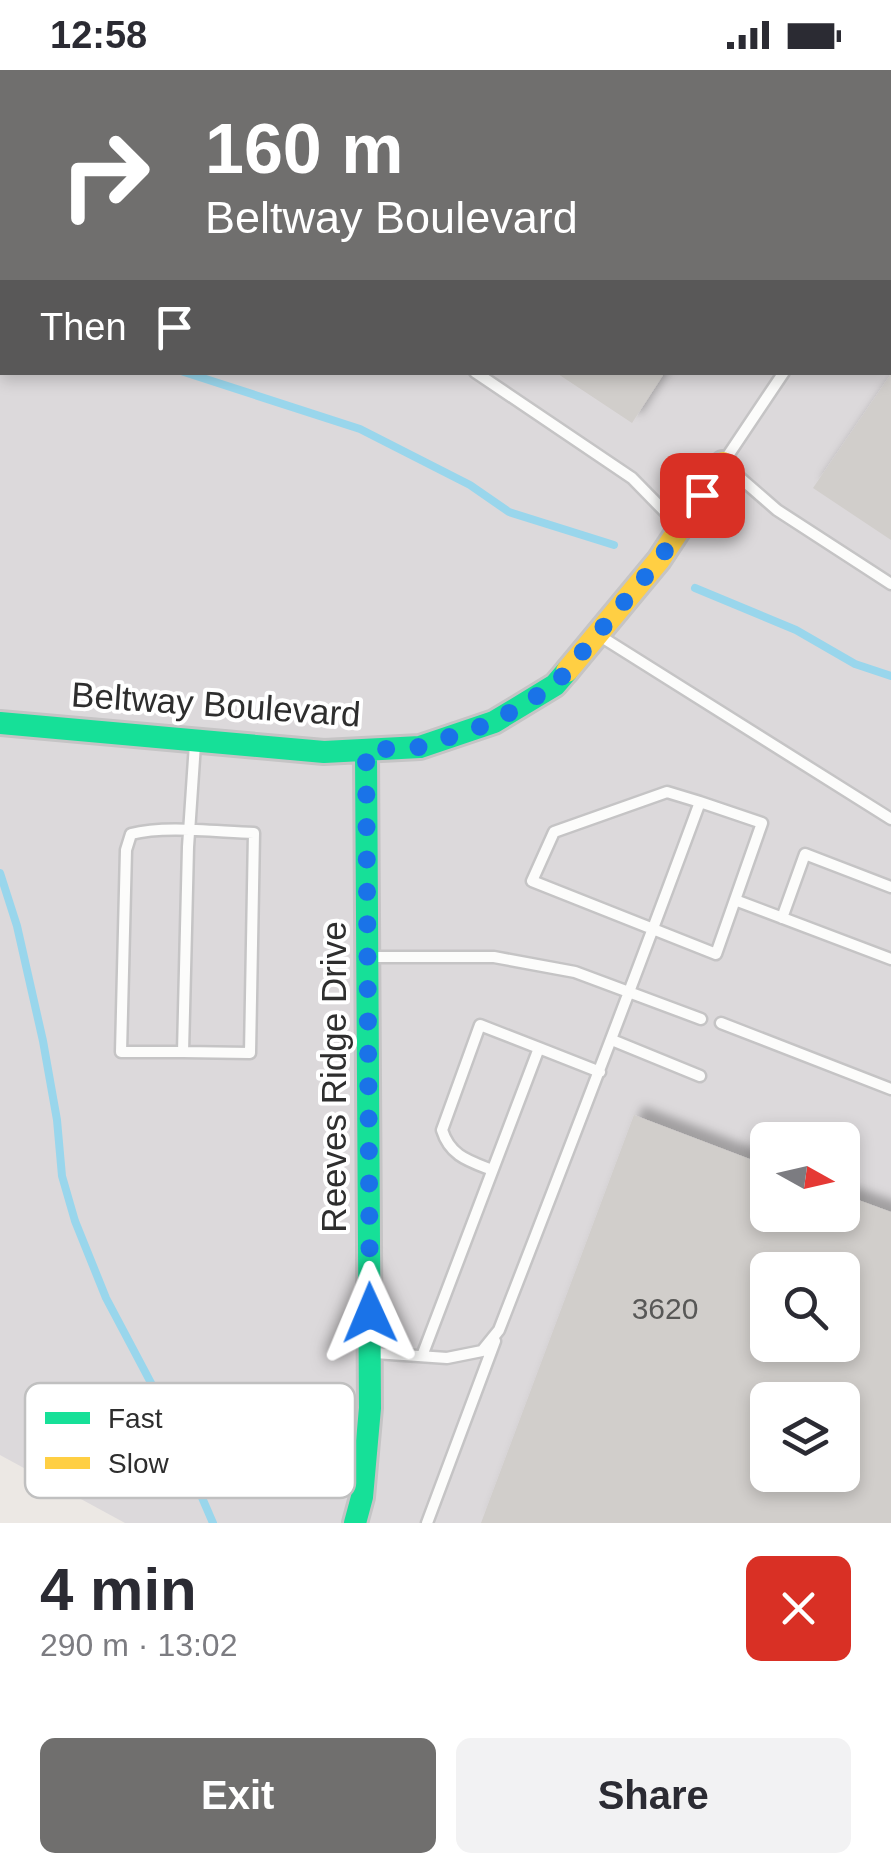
<!DOCTYPE html>
<html lang="en">
<head>
<meta charset="utf-8">
<style>
  body { margin:0; font-family:Arial,sans-serif; background:#f2f2f3; color:#2b2b33; height:100vh; display:flex; flex-direction:column; font-size:38px; white-space:nowrap }
  * { box-sizing:border-box; margin:0 }
  p { font-size:32px; color:#7c7c81 }
  .icon { flex:none; width:55px; height:55px; fill:none; stroke:currentColor; stroke-width:2; stroke-linecap:round; stroke-linejoin:round }
  .map { position:relative; height:1453px; overflow:hidden }
  .sheet { display:flex; flex-direction:column; background:#fff; flex:1 }
  .sheet>* { flex:none }
  .banner { position:absolute; left:0px; top:0px; width:892px; height:305px; box-shadow:0 5px 15px #0003; background:#706f6e; color:#fff; overflow:hidden }
  .needle { width:65px; rotate:98deg }
  .controls { position:absolute; left:750px; top:1052px; display:grid; gap:20px }
  .controls a { display:grid; place-items:center; width:110px; height:110px; border-radius:15px; background:#fff; box-shadow:0 5px 15px #0003; font-size:50px }
  .pin { position:absolute; display:grid; place-items:center; width:85px; height:85px; color:#fff; margin:-42px; border-radius:20px; box-shadow:0 5px 15px #0006 }
  .me { position:absolute; width:110px; margin:-55px; rotate:359deg; stroke-linejoin:round; filter:drop-shadow(0 0 8px #0008) }
  .turn { display:flex; align-items:center; gap:35px; height:210px; padding:0 40px; font-size:45px }
  .turn .icon { width:130px; height:130px; stroke-width:2.5 }
  .turn b { display:block; font-size:70px; line-height:85px }
  .then { display:flex; align-items:center; height:95px; padding:0 40px; background:#0003; gap:20px; font-size:38px }
  .round { display:grid; place-items:center; flex:none; width:105px; height:105px; border-radius:15px; background:#f2f2f3 }
  .head { display:flex; align-items:center; justify-content:space-between; height:170px; padding:0 40px }
  h1 { font-size:60px; font-weight:700; line-height:75px }
  .cta { display:flex; gap:20px; margin-top:auto; padding:20px 40px }
  .cta a { flex:1; height:115px; border-radius:15px; background:#706f6e; color:#fff; font-size:40px; font-weight:700; line-height:115px; text-align:center }
  .cta a+a { background:#f2f2f3; color:#2b2b33 }
  .status { display:flex; justify-content:space-between; align-items:center; height:70px; padding:0 50px; background:#fff; direction:ltr }
  .status svg { height:28px; fill:currentColor }
  .map>svg:first-child { display:block }
  .industrial { fill:#dcd9db; fill-rule:evenodd }
  .lines { fill:none; stroke-linecap:round; stroke-linejoin:round }
  .stream { stroke:#99d6ec; stroke-width:8 }
  .building { fill:#d1cecb; fill-rule:evenodd; filter:url(#shadow) }
  .lane-casing { stroke:#c5c4c5; stroke-width:15 }
  .fast-casing { stroke:#c5c4c5; stroke-width:28 }
  .slow-casing { stroke:#c5c4c5; stroke-width:28 }
  .lane { stroke:#fcfcfb; stroke-width:10 }
  .fast { stroke:#16e098; stroke-width:22 }
  .slow { stroke:#ffcf43; stroke-width:22 }
  .route { stroke:#1a73e8; stroke-width:18; stroke-dasharray:0 32.4 }
  .labels { text-anchor:middle; dominant-baseline:central; stroke-width:8; stroke-linejoin:round; paint-order:stroke }
  .number-label { font-size:30px; fill:#585857 }
  .street-label { font-size:35px; fill:#2e2e2e; stroke:#fff }
  .key { fill:#fff; stroke:#c0c0c0; stroke-width:2.5 }
  .key-label { font-size:28px; fill:#2e2e2e }
</style>
</head>
<body>
<div class="status"><b>12:58</b><svg viewBox="0 0 49 12"><path d="M0 12V9h3v3zM5 12V6h3v6zM10 12V3h3v9zM15 12V0h3v12zM26 1h20v11H26zM47 4h2v5h-2z"/></svg></div>
<div class="map">
<svg width="891" height="1453" viewBox="0 0 891 1453">
  <defs>
    <filter id="shadow"><feDropShadow dx="9" dy="-9" stdDeviation="5" flood-color="#0004"/></filter>
  </defs>
  <rect width="100%" height="100%" fill="#ece8e4"/>
  <path class="industrial" d="M0,0H891V1453H125L0,1385ZM2,2H890V302H2ZM768,1070H842V1145H768ZM768,1200H842V1275H768ZM768,1330H842V1405H768Z"/>
  <g class="lines">
    <path class="stream" d="M0,259L2,258
      M184,302L360,359L470,415L509,442L614,475
      M695,518L796,560L855,594L891,606
      M0,803L17,856L43,971L57,1050L62,1106L75,1151L106,1228L159,1328L213,1453"/>
  </g>
  <path class="building" d="M555,302H665L632,353Z
    M891,304V470L813,418Z
    M634,1045L768,1096V1145H842V1124L891,1142V1453H481ZM768,1200H842V1275H768ZM768,1330H842V1405H768Z"/>
  <g class="lines">
    <g class="lane-casing">
      <path id="lane" d="M20,0L24,2
        M798,0L801,2
        M890,63H891
        M890,143L891,142
        M475,302L632,408L677,454
        M784,302L723,393L777,440L891,514
        M600,566L891,749
        M735,830L891,889
        M782,848L805,784L891,817
        M373,887H494L575,902L701,949
        M721,953L891,1019
        M612,970L700,1006
        M183,982H121L126,780L131,764C165,755 218,762 254,763L250,983L183,982L188,777L195,674
        M492,1100C469,1091 450,1086 442,1060L480,955L539,978
        M375,1283L447,1288L482,1281L499,1260C567,1085 635,909 700,732L667,722L554,762L532,811L716,884L762,753L700,732
        M422,1286L539,978L600,1002
        M427,1453L495,1271"/>
    </g>
    <g class="fast-casing">
      <path id="fast" d="M0,653L324,682L420,677L494,652L555,615L567,601
        M355,1453L362,1427L370,1338L366,680"/>
    </g>
    <g class="slow-casing">
      <path id="slow" d="M567,601L659,490L723,393"/>
    </g>
    <use href="#lane" class="lane"/>
    <use href="#fast" class="fast"/>
    <use href="#slow" class="slow"/>
  </g>
  <g class="lines">
    <path class="route" d="M370,1243L366,680L420,677L494,652L555,615L659,490L702,425"/>
  </g>
  <g class="labels">
    <g class="number-label">
      <text x="665" y="1238">3620</text>
    </g>
    <g class="street-label">
      <text transform="translate(216 634) rotate(4)">Beltway Boulevard</text>
      <text transform="translate(333 1007) rotate(-90)">Reeves Ridge Drive</text>
    </g>
  </g>
  <rect x="25" y="1313" width="330" height="115" rx="15" class="key"/>
  <rect x="45" y="1342" width="45" height="12" fill="#16e098"/>
  <rect x="45" y="1387" width="45" height="12" fill="#ffcf43"/>
  <g class="key-label">
    <text x="108" y="1358">Fast</text>
    <text x="108" y="1403">Slow</text>
  </g>
</svg>
<div class="controls">
<a><svg class="needle" viewBox="-14 -14 28 28"><path d="M0-13l5 13h-10z" fill="#e53935"/><path d="M0 13l5-13h-10z" fill="#7c7c81"/></svg></a>
<a><svg class="icon" aria-label="search" viewBox="0 0 24 24"><circle cx="10" cy="10" r="6"/><path d="M15 15l6 6"/></svg></a>
<a><svg class="icon" aria-label="layers" viewBox="0 0 24 24"><path d="M12 4l9 5-9 5-9-5zM3 14l9 5 9-5"/></svg></a>
</div>
<div class="pin" style="left:702px;top:425px;background:#d93025"><svg class="icon" aria-label="arrive" viewBox="0 0 24 24"><path d="M6 21V4h12l-3 4 3 4H6"/></svg></div>
<svg class="me" style="left:370px;top:1243px" viewBox="-20 -20 40 40"><path d="M0-17L14 15 0 8-14 15z" fill="#1a73e8" stroke="#fff" stroke-width="4"/></svg>
<div class="banner">
<div class="turn"><svg class="icon" aria-label="right" viewBox="0 0 24 24"><path d="M7 20v-9h11M14 6l5 5-5 5"/></svg><div><b>160 m</b>Beltway Boulevard</div></div>
<div class="then">Then<svg class="icon" aria-label="arrive" viewBox="0 0 24 24"><path d="M6 21V4h12l-3 4 3 4H6"/></svg></div>
</div>
</div>
<section class="sheet">
<div class="head"><div><h1>4 min</h1><p>290 m · 13:02</p></div><a class="round" style="background:#d93025;color:#fff"><svg class="icon" aria-label="close" viewBox="0 0 24 24"><path d="M6 6l12 12M18 6L6 18"/></svg></a></div>
<div class="cta"><a>Exit</a><a>Share</a></div>
</section>
</body>
</html>
